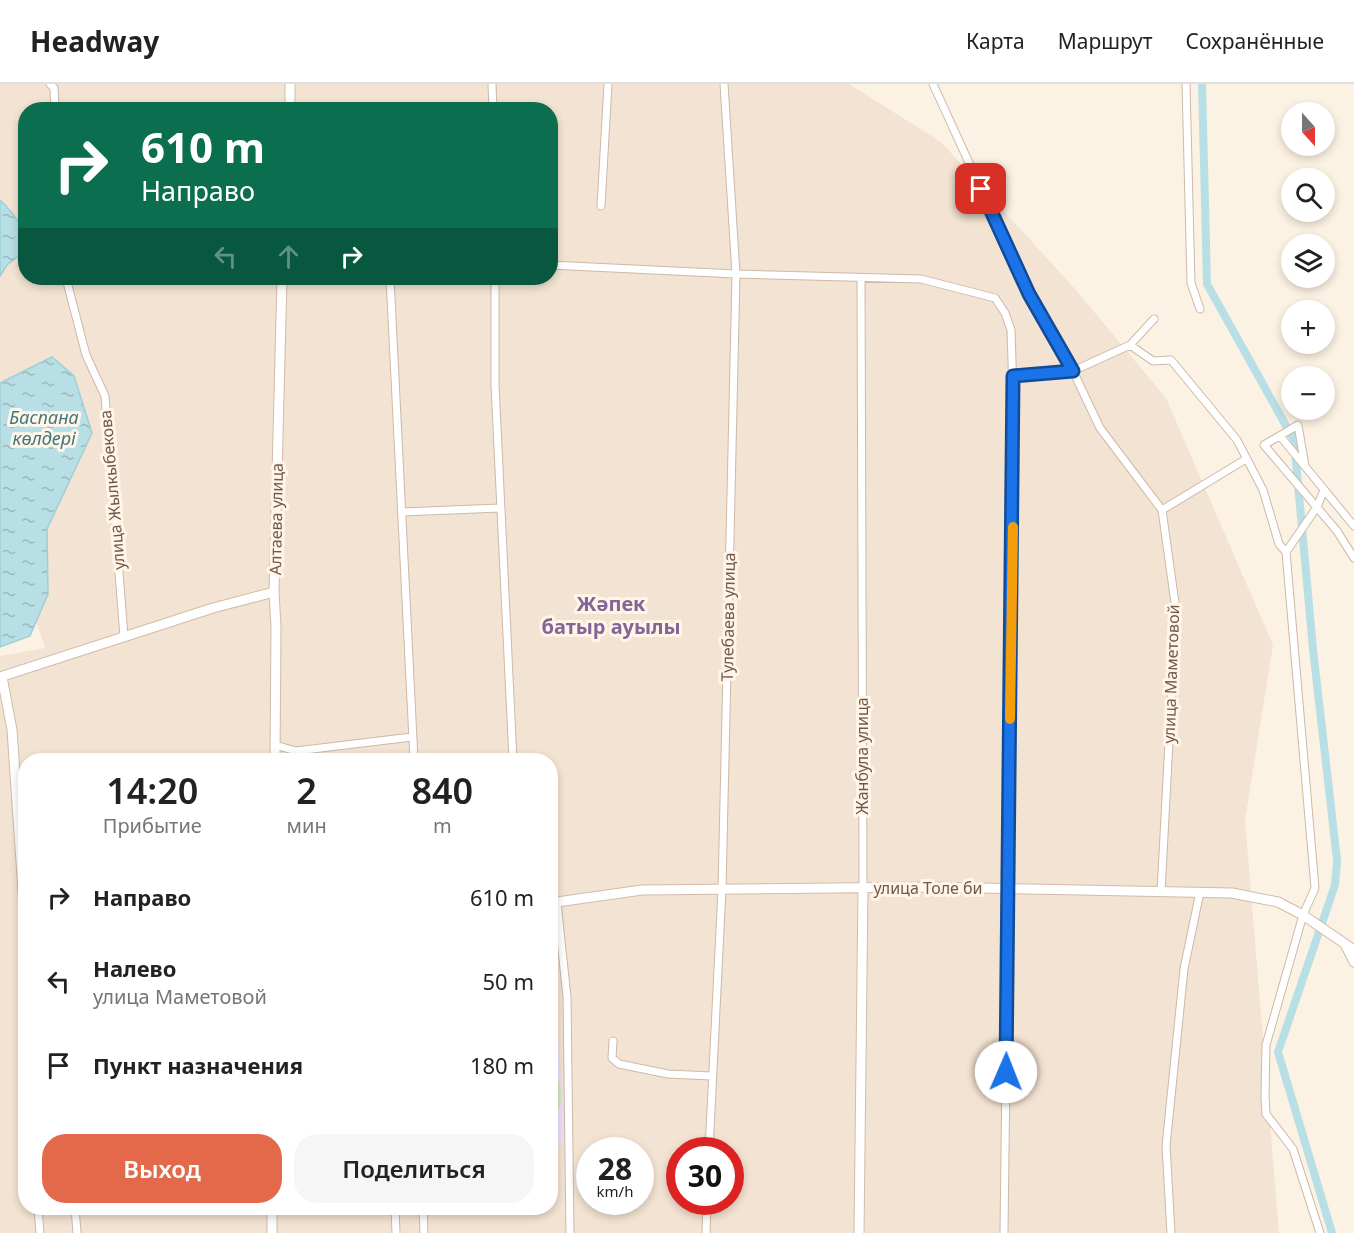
<!DOCTYPE html>
<html lang="ru">
<head>
<meta charset="utf-8">
<style>
  body { margin:0; font-family:"Noto Sans",sans-serif; background:#f6f6f6; color:#222; height:100vh; display:flex; flex-direction:column; font-size:22px; white-space:nowrap }
  * { box-sizing:border-box; margin:0 }
  p { font-size:20px; color:#767676 }
  .icon { flex:none; width:33px; height:33px; fill:none; stroke:currentColor; stroke-width:2; stroke-linecap:round; stroke-linejoin:round }
  .map { position:relative; flex:1; overflow:hidden }
  .panel { position:absolute; left:18px; top:669px; width:540px; height:462px; display:flex; flex-direction:column; background:#fff; border-radius:24px; box-shadow:0 3px 9px #0003 }
  .panel>* { flex:none }
  .guide { position:absolute; left:18px; top:18px; width:540px; height:183px; border-radius:24px; box-shadow:0 3px 9px #0003; background:#0b6e4f; color:#fff; overflow:hidden }
  .needle { width:39px; rotate:159deg }
  .controls { position:absolute; left:1281px; top:18px; display:grid; gap:12px }
  .controls a { display:grid; place-items:center; width:54px; height:54px; border-radius:50%; background:#fff; box-shadow:0 3px 9px #0003; font-size:30px }
  .speed { position:absolute; left:576px; top:1053px; display:flex; gap:12px; font-size:30px; font-weight:700; text-align:center }
  .speed>* { display:grid; place-content:center; width:78px; height:78px; border-radius:50%; background:#fff; box-shadow:0 3px 9px #0003; line-height:1 }
  .speed small { font-size:15px; font-weight:400 }
  .speed .limit { border:9px solid #d22; background:#fff; color:#111 }
  .pin { position:absolute; display:grid; place-items:center; width:51px; height:51px; color:#fff; margin:-26px; border-radius:12px; box-shadow:0 3px 9px #0006 }
  .me { position:absolute; width:66px; margin:-33px; rotate:1deg; stroke-linejoin:round; filter:drop-shadow(0 0 4px #0008) }
  .turn { display:flex; align-items:center; gap:21px; height:126px; padding:0 24px; font-size:27px }
  .turn .icon { width:78px; height:78px; stroke-width:2.5 }
  .turn b { display:block; font-size:42px; line-height:51px }
  .lanes { display:flex; align-items:center; height:57px; padding:0 24px; background:#0003; justify-content:center; gap:30px; direction:ltr }
  .lanes .off { opacity:.35 }
  .eta { display:flex; justify-content:space-evenly; align-items:center; height:102px; text-align:center }
  .eta b { font-size:36px; font-weight:600; line-height:42px }
  .action { display:flex; gap:12px; margin-top:auto; padding:12px 24px }
  .action a { flex:1; height:69px; border-radius:24px; background:#e3694a; color:#fff; font-size:24px; font-weight:600; line-height:69px; text-align:center }
  .action a+a { background:#f6f6f6; color:#222 }
  ul { padding:0; list-style:none }
  li { display:flex; align-items:center; gap:18px; height:84px; padding:0 24px }
  li div { flex:1 }
  li b { display:block; font-size:22px }
  li em { font-style:normal }
  header { display:flex; align-items:center; gap:36px; box-sizing:border-box; height:84px; padding:0 30px; background:#fff; border-bottom:2px solid #e0e0e0 }
  header strong { font-size:28px }
  nav { display:flex; gap:33px; margin-inline-start:auto; font-size:21px }
  .map>svg:first-child { display:block }
  .residential { fill:#f3e3d2; fill-rule:evenodd }
  .education { fill:#efe0f8 }
  .pitch { fill:#d3e9c2 }
  .water { fill:url(#water-ripples); stroke:#9fcfd6; stroke-width:1.5 }
  .lines { fill:none; stroke-linecap:round; stroke-linejoin:round }
  .canal { stroke:#b8dfe5; stroke-width:8 }
  .street-casing { stroke:#cdb9aa; stroke-width:9 }
  .secondary-casing { stroke:#d2bbaa; stroke-width:11 }
  .street { stroke:#fff; stroke-width:7 }
  .secondary { stroke:#fff; stroke-width:9 }
  .route-casing { stroke:#114b97; stroke-width:15 }
  .route { stroke:#1a73e8; stroke-width:10 }
  .slow { stroke:#f59e0b; stroke-width:10 }
  .labels { text-anchor:middle; dominant-baseline:central; stroke-width:6; stroke-linejoin:round; paint-order:stroke }
  .street-label { font-size:16px; fill:#73584a; stroke:#fff6e9 }
  .water-label { font-size:18px; font-style:italic; fill:#41777f; stroke:#fff6e9 }
  .quarter-label { font-size:20px; font-weight:bold; fill:#856597; stroke:#fff6e9 }
</style>
</head>
<body>
<header>
<strong>Headway</strong>
<nav><a>Карта</a><a>Маршрут</a><a>Сохранённые</a></nav>
</header>
<div class="map">
<svg width="1354" height="1149" viewBox="0 0 1354 1149">
  <defs>
    <pattern id="water-ripples" width="26" height="14" patternUnits="userSpaceOnUse" patternTransform="scale(1.5)"><rect width="26" height="14" fill="#b8dfe5"/><path d="M2 4q2-2 4 0t4 0M15 11q2-2 4 0t4 0" fill="none" stroke="#9ab8bc"/></pattern>
  </defs>
  <rect width="100%" height="100%" fill="#fcf2e3"/>
  <path class="residential" d="M0,0H849L941,58L1076,206L1166,314L1273,561L1245,736L1279,1149H0V572L45,564L0,426ZM26,26H550V194H26ZM26,676H550V1124H26ZM590,1066H640V1118H590ZM680,1066H730V1118H680Z"/>
  <path class="education" d="M550,863L564,1033L562,1062L551,1063Z"/>
  <path class="pitch" d="M550,984C564,996 566,1024 551,1036Z"/>
  <path class="water" d="M0,116C15,130 26,145 25,167L7,181L0,192Z
    M52,273L74,292L92,349L47,445L48,510L30,552L0,563V299Z"/>
  <g class="lines">
    <path class="canal" d="M1202,0L1207,200L1294,356L1313,565L1337,776L1335,801L1278,968L1332,1149"/>
    <g class="street-casing">
      <path id="street" d="M50,0L54,4L55,26
        M492,0L493,26
        M933,0L1029,210L1073,287L1100,344L1162,426L1176,526L1161,808
        M1186,0L1191,199L1200,225
        M601,122L608,0
        M550,181L736,190L921,195L995,214L1005,229L1011,246L1014,339L1004,1149
        M66,194L86,271L105,312L124,552
        M390,194L414,676
        M495,194V301L513,676
        M861,194L863,804
        M1130,261L1153,277L1171,276L1237,356L1263,406L1279,460L1286,468
        M1013,293L1073,287L1130,261L1154,235
        M1280,352L1354,442
        M1305,382L1298,341L1264,361L1337,447L1354,474
        M1162,426L1246,375
        M402,428L500,424
        M275,661L296,667L412,653
        M557,819L567,913L570,1149
        M23,848L26,887
        M613,957L612,974L619,980L668,990L711,992
        M709,1066L722,805L736,190L724,0
        M38,1124L40,1149
        M75,1124L77,1149
        M395,1124L396,1149
        M423,1124L424,1149
        M706,1149L707,1118
        M1171,1149L1166,1062L1184,885L1200,808
        M1320,1149L1293,1065L1266,1030L1265,1012L1266,961L1303,831L1315,804L1286,468L1317,423L1324,406"/>
    </g>
    <g class="secondary-casing">
      <path id="secondary" d="M290,26V0
        M0,593L213,524L274,508
        M2,593L12,646L26,851
        M275,676L276,543L274,508L282,194
        M550,819L642,806L930,803L1232,809L1278,818L1303,831L1354,866
        M1346,862L1354,878
        M272,1149V1124
        M859,1149L863,804"/>
    </g>
    <use href="#street" class="street"/>
    <use href="#secondary" class="secondary"/>
  </g>
  <g class="lines">
    <g class="route-casing">
      <path id="route" d="M981,105L1029,210L1073,287L1013,292L1006,988"/>
    </g>
    <use href="#route" class="route"/>
    <path class="slow" d="M1010,635L1013,443"/>
  </g>
  <g class="labels">
    <g class="street-label">
      <text transform="translate(112 406) rotate(-95)">улица Жылкыбекова</text>
      <text transform="translate(276 435) rotate(-89)">Алтаева улица</text>
      <text transform="translate(728 533) rotate(-89)">Тулебаева улица</text>
      <text transform="translate(1171 590) rotate(-88)">улица Маметовой</text>
      <text transform="translate(862 672) rotate(-90)">Жанбула улица</text>
      <text x="928" y="804">улица Толе би</text>
    </g>
    <g class="water-label">
      <text x="44" y="333">Баспана<tspan x="44" dy="21">көлдері</tspan></text>
    </g>
    <g class="quarter-label">
      <text x="611" y="519">Жәпек<tspan x="611" dy="23">батыр ауылы</tspan></text>
    </g>
  </g>
</svg>
<div class="controls">
<a><svg class="needle" viewBox="-14 -14 28 28"><path d="M0-13l5 13h-10z" fill="#e53935"/><path d="M0 13l5-13h-10z" fill="#767676"/></svg></a>
<a><svg class="icon" aria-label="search" viewBox="0 0 24 24"><circle cx="10" cy="10" r="6"/><path d="M15 15l6 6"/></svg></a>
<a><svg class="icon" aria-label="layers" viewBox="0 0 24 24"><path d="M12 4l9 5-9 5-9-5zM3 14l9 5 9-5"/></svg></a>
<a>+</a>
<a>−</a>
</div>
<div class="speed"><div>28<small>km/h</small></div><div class="limit">30</div></div>
<div class="pin" style="left:981px;top:105px;background:#d93025"><svg class="icon" aria-label="arrive" viewBox="0 0 24 24"><path d="M6 21V4h12l-3 4 3 4H6"/></svg></div>
<svg class="me" style="left:1006px;top:988px" viewBox="-20 -20 40 40"><circle r="19" fill="#fff"/><path d="M0-13L10 11 0 6-10 11z" fill="#1a73e8"/></svg>
<div class="guide">
<div class="turn"><svg class="icon" aria-label="right" viewBox="0 0 24 24"><path d="M7 20v-9h11M14 6l5 5-5 5"/></svg><div><b>610 m</b>Направо</div></div>
<div class="lanes"><svg class="icon off" aria-label="left" viewBox="0 0 24 24"><path d="M17 20v-9H6M10 6l-5 5 5 5"/></svg><svg class="icon off" aria-label="ahead" viewBox="0 0 24 24"><path d="M12 20V5M6 11l6-6 6 6"/></svg><svg class="icon" aria-label="right" viewBox="0 0 24 24"><path d="M7 20v-9h11M14 6l5 5-5 5"/></svg></div>
</div>
<section class="panel">
<div class="eta">
<div><b>14:20</b><p>Прибытие</p></div>
<div><b>2</b><p>мин</p></div>
<div><b>840</b><p>m</p></div>
</div>
<ul>
<li><svg class="icon" aria-label="right" viewBox="0 0 24 24"><path d="M7 20v-9h11M14 6l5 5-5 5"/></svg><div><b>Направо</b></div><em>610 m</em></li>
<li><svg class="icon" aria-label="left" viewBox="0 0 24 24"><path d="M17 20v-9H6M10 6l-5 5 5 5"/></svg><div><b>Налево</b><p>улица Маметовой</p></div><em>50 m</em></li>
<li><svg class="icon" aria-label="arrive" viewBox="0 0 24 24"><path d="M6 21V4h12l-3 4 3 4H6"/></svg><div><b>Пункт назначения</b></div><em>180 m</em></li>
</ul>
<div class="action"><a>Выход</a><a>Поделиться</a></div>
</section>
</div>
</body>
</html>
